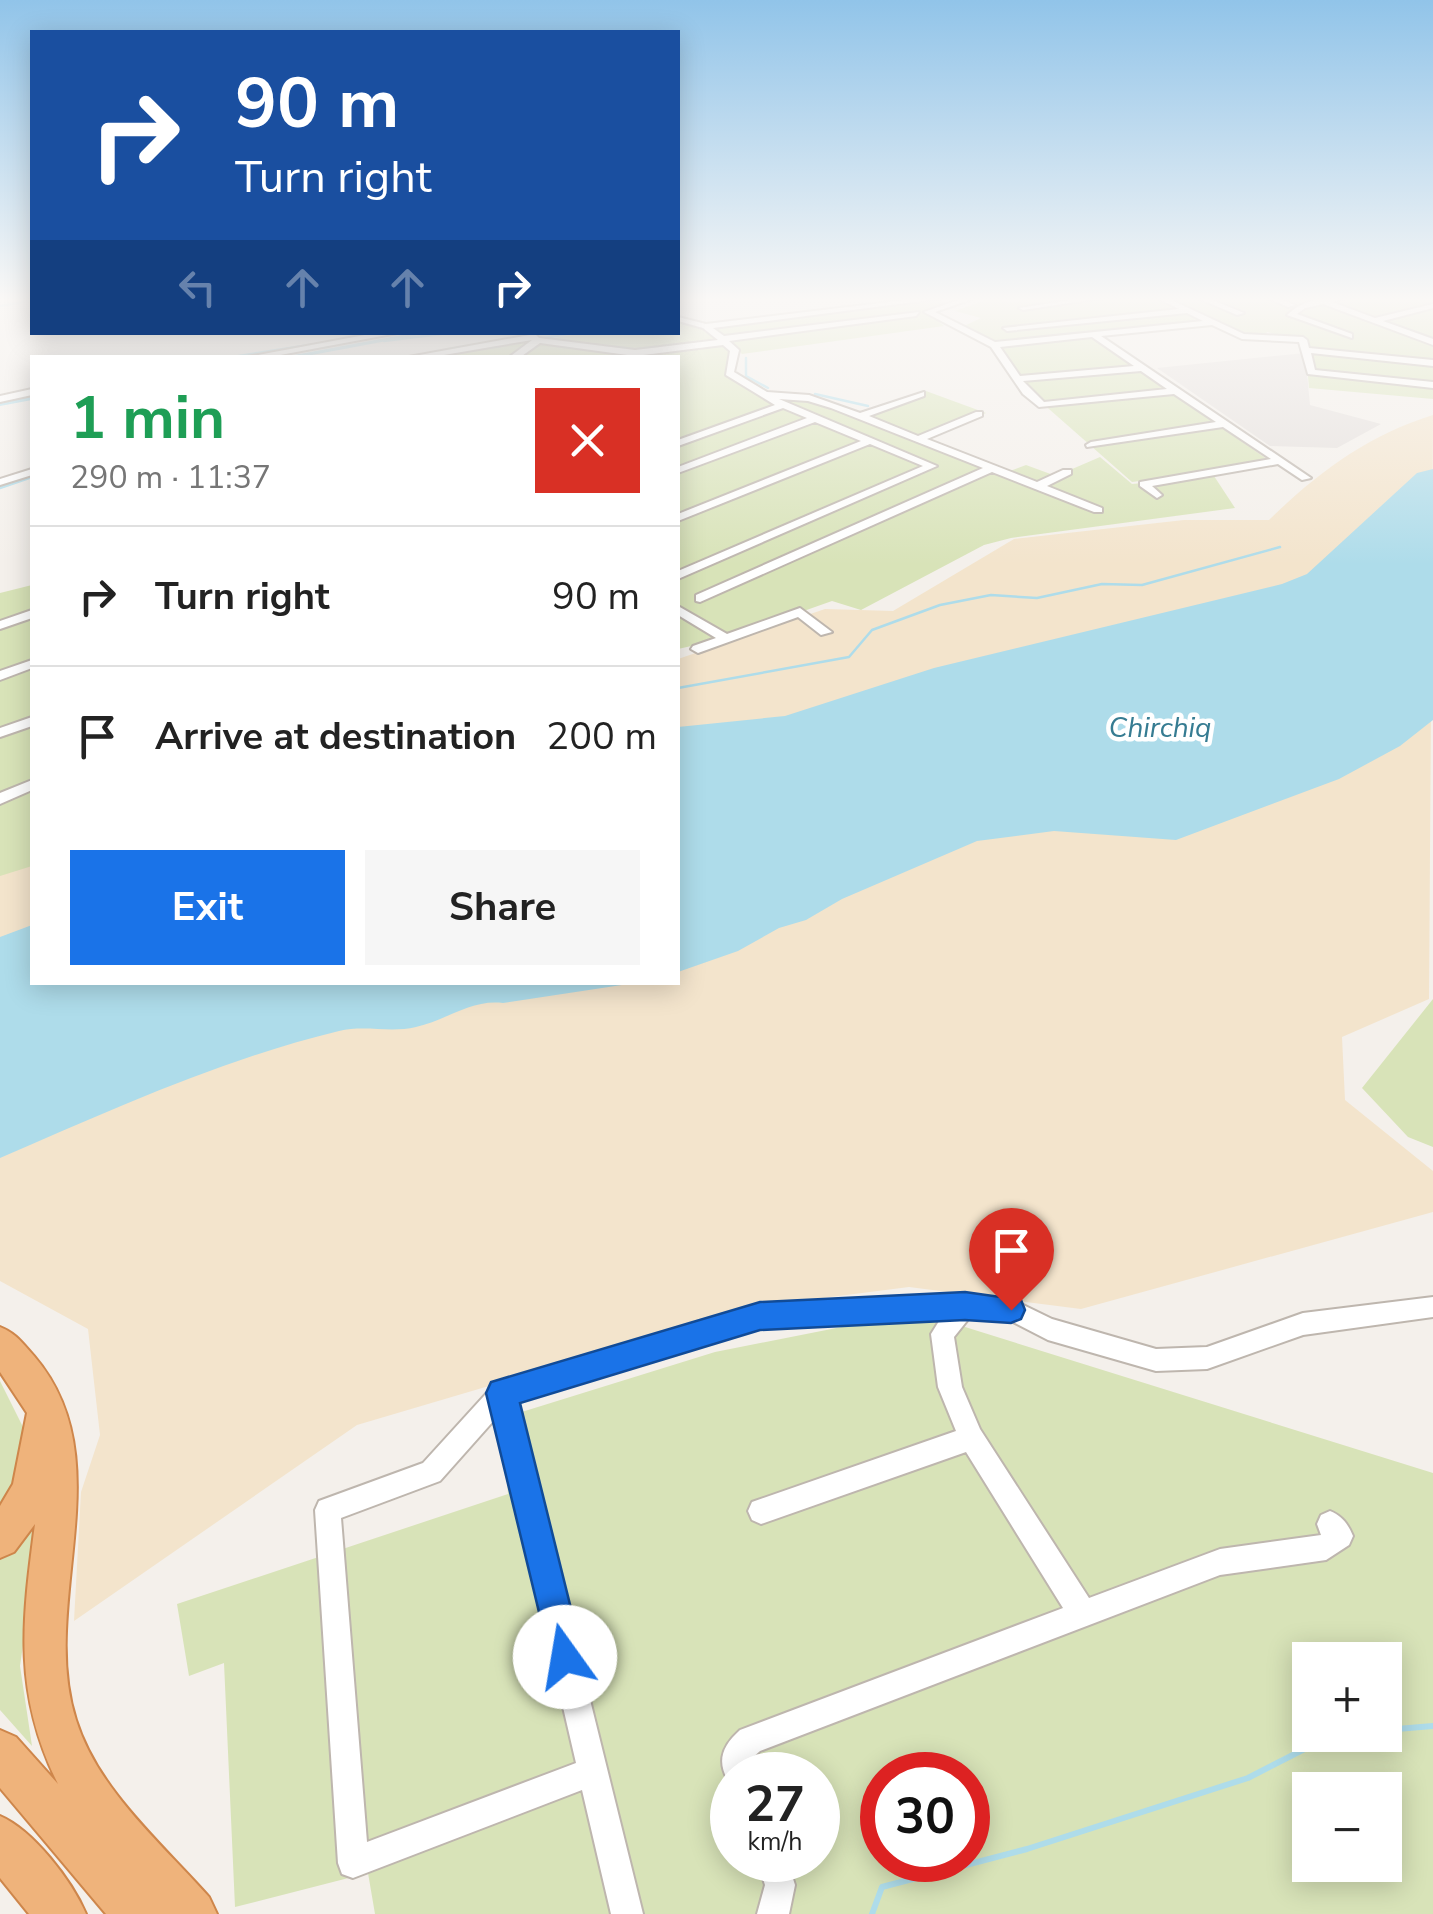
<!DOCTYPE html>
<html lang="en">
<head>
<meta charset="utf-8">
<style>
  body { margin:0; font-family:"Nunito Sans",sans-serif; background:#f6f6f6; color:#222; height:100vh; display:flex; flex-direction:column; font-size:38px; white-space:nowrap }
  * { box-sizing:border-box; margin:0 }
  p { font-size:32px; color:#767676 }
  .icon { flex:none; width:55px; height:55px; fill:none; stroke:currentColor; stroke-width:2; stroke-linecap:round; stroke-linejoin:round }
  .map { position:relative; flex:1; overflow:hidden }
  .side { position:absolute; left:30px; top:355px; width:650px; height:630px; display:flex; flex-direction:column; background:#fff; border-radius:0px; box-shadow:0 5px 25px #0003 }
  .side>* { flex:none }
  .guide { position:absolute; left:30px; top:30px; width:650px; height:305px; border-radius:0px; box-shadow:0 5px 25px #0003; background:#1a4fa0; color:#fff; overflow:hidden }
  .buttons { position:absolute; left:1292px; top:1642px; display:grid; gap:20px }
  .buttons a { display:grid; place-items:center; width:110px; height:110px; border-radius:0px; background:#fff; box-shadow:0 5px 25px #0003; font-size:50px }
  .speed { position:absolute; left:710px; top:1752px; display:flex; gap:20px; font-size:50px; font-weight:700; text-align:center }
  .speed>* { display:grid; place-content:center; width:130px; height:130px; border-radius:50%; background:#fff; box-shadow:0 5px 25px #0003; line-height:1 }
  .speed small { font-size:25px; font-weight:400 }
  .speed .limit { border:15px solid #d22; background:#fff; color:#111 }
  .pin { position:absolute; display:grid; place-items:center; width:85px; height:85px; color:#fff; margin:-102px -42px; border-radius:50% 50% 50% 0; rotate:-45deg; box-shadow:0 0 10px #0007 }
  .pin .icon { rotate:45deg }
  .me { position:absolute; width:110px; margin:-55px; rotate:347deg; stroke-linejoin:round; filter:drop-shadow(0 0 8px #0008) }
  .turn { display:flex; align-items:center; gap:35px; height:210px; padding:0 40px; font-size:45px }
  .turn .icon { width:130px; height:130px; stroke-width:2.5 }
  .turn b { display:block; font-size:70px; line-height:85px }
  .lanes { display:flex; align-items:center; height:95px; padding:0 40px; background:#0003; justify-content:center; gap:50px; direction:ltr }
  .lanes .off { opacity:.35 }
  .round { display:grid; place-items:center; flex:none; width:105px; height:105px; border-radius:0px; background:#f6f6f6 }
  .headline { display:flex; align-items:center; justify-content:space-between; height:170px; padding:0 40px }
  h1 { font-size:60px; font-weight:700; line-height:75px; color:#1e9e55 }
  .button { display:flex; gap:20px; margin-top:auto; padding:20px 40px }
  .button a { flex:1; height:115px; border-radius:0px; background:#1a73e8; color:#fff; font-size:40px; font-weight:700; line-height:115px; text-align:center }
  .button a+a { background:#f6f6f6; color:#222 }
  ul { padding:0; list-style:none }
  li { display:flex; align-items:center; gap:30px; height:140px; padding:0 40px; border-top:2px solid #e0e0e0 }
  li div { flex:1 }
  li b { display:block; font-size:38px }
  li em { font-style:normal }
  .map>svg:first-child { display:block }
  .industrial { fill:#e4dfdc }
  .green { fill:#d8e3b8; fill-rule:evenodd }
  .sand { fill:#f3e4cc }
  .water { fill:#aedcea }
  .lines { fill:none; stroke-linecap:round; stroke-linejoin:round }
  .stream-far1 { stroke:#aedcea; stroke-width:2.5 }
  .stream { stroke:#aedcea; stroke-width:6 }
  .canal { fill:#aedcea; fill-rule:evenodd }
  .minor-casing { stroke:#beb6ae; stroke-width:4 }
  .highway-casing { stroke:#ce864b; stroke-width:4 }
  .minor { fill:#fff; fill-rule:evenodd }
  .highway { fill:#efb37b; fill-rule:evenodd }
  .route { fill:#1a73e8; stroke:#114b97; stroke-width:2.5 }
  .labels { text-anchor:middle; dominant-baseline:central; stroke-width:9; stroke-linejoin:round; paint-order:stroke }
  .water-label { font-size:28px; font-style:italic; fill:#367c92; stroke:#fff }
</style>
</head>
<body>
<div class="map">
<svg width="1433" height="1914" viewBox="0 0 1433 1914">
  <rect width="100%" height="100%" fill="#f4f0eb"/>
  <path class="industrial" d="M1305,353L1310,405L1381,424L1337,448L1270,446L1157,368Z"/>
  <path class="green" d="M1027,297H1433V399L1309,388L1305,341L1267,332L1263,340L1242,338L1218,323L1090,337L1274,464L1132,482L1016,380L995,346L962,327L981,318L955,311L991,298L1014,303Z
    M940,300L951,308L928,313L944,326L742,354L714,326Z
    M678,320L703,326L731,351L725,373L766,395L808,398L858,415L926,391L986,413L926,438L1010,471L1026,465L1056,476L1100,457L1132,484L1214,476L1235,508L1011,538L984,545L861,610L832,601L727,638L678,649V358H433L584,333L678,332Z
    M32,585V871L0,883V593Z
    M1433,999V1147L1408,1137L1362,1088Z
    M917,1312L1433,1473V1914H375L368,1873L235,1907L224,1663L189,1676L177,1604L508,1494L502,1418L715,1352ZM1310,1660H1385V1735H1310ZM732,1775H818V1860H732ZM882,1775H968V1860H882ZM1310,1790H1385V1865H1310Z
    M0,1381L28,1437L0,1528Z
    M45,1494L20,1666L32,1746L0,1710V1555Z"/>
  <path class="sand" d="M1433,415L1429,999L1342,1037L1345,1100L1433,1171V1212L1081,1309L909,1287L760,1306L357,1425L74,1621L81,1492L100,1435L88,1329L0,1281V876L32,866V982H678V659L825,609L893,611L1014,539L1184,520H1269C1317,473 1368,435 1433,415Z"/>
  <path class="water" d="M1433,469V720L1400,746L1339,779L1176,840L1054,831L977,841L842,899L806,920L779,928L738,951L678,972V727L785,716L934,668L1282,584L1307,574L1417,473Z
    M32,925V982L635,983L503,1003C471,999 447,1020 416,1027C391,1033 364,1025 339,1031C223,1059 109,1111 0,1158V937Z"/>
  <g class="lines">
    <path class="stream-far1" d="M0,306L32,300
      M384,341L457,332
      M486,348L579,332
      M226,358L335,341
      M746,358V376L768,388
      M815,394L868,406
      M0,488L32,477
      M678,688L849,657L872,630L940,605L991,595L1037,598L1102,584L1142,585L1280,547"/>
    <path class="stream" d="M1385,1730L1433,1726
      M872,1914L882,1887L1027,1849L1248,1778L1332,1735"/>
    <path class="canal" d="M418,332H435L296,358H278Z
      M32,396V400L0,406V402Z"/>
    <g class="minor-casing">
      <path id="minor" d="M931,297H952L713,328L724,336L919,312L916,316L729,341L739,350L734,372L767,392L809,395L860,413L924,392V396L869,416L918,436L976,412H982V416L927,439L1037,482L1063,470H1071V474L1047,486L1102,508V512H1094L992,472L700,602L696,601V595L983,468L831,408L808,401L779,399L937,466L678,579V571L923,466L870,444L678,521V514L861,441L815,422L678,473V467L807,418L783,408L678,446V440L775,405L726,375L730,351L723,345L635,356L540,343L519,358H508L532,340L426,358H403L535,334L539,338L635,350L718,340L703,328L678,321V317L706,324Z
        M967,297H978L935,312L995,342L1203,321L1187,313L1007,331L1003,328L1179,309L1155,297H1165L1244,334L1303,337L1307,340L1309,348L1433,360V366L1311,353L1315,370L1433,382V388L1308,374L1299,342L1242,339L1212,325L1101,336L1311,478L1302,480L1278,464L1152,486L1162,495L1157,498L1140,486V482L1271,459L1223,427L1087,447L1086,445L1091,442L1216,422L1174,394L1039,407L1023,394L991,347L924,312ZM1092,337L1134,366L1020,376L1000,347ZM1141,371L1167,389L1044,402L1023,381Z
        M1090,297H1109L1023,310L1019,308Z
        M1195,297H1205L1244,313L1237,315Z
        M1265,297H1276L1295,305L1288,307Z
        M1348,297L1332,302L1375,318L1433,304V308L1383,321L1433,339V345L1323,304L1305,308L1297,314L1352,334V338L1287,315C1303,300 1326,296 1348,297Z
        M381,332H403L264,358H242Z
        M32,389V395L0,402V396Z
        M32,469V475L0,485V479Z
        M678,606L727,634L800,608L832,632L821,635L798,617L698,653L691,649L693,646L716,638L678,615Z
        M32,610V618L0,629V621Z
        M32,660V668L0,680V671Z
        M32,717V726L0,737V728Z
        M32,780V790L0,804V793Z
        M965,1296L1011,1299L1052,1319L1156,1349L1207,1347L1303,1313L1433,1297V1317L1303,1335L1207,1369L1156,1371L1048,1340L1009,1320L970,1317L954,1337L962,1387L980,1429L1089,1598L1220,1549L1321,1535L1317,1524L1321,1515L1330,1511C1342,1516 1348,1524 1353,1536L1349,1545L1326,1560L1220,1575L760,1751L752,1758L755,1775H732V1787C716,1764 720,1748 740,1730L1063,1608L966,1452L761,1524L752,1520L748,1511L752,1502L956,1431L938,1387L931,1334L941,1318L760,1327L516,1401L643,1914H611L582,1790L353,1878L342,1874L338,1863L315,1510L319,1501L423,1463L494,1385L502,1381L760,1305ZM496,1418L576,1763L367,1842L341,1518L440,1481Z
        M757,1860H787L795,1885L789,1914H757L765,1885Z"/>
    </g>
    <g class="highway-casing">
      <path id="highway" d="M0,1327C16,1333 23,1344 34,1356C124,1461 38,1602 76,1720C98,1790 162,1844 209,1897L217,1914H106L0,1788V1730L16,1737L58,1784C13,1693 22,1622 35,1524L14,1552L0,1558V1506L13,1484L27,1413L0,1372Z
        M0,1816C33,1830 72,1881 86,1914H29L0,1878Z"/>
    </g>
    <use href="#minor" class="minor"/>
    <use href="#highway" class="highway"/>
  </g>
  <linearGradient id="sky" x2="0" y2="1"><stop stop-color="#91c4e9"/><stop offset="0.53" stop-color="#faf8f6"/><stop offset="1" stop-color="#faf8f6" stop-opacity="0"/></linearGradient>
  <rect width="1433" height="565" fill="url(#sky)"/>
  <path class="route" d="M965,1292L1021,1300L1025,1310L1021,1319L1011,1323L965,1320L760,1330L520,1403L583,1657L578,1670L565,1675L553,1670L486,1393L491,1382L760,1302Z"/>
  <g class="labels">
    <g class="water-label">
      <text x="1160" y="728">Chirchiq</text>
    </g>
  </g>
</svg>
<div class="buttons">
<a>+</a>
<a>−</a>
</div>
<div class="speed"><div>27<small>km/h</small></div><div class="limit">30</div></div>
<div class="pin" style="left:1011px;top:1310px;background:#d93025"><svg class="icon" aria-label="arrive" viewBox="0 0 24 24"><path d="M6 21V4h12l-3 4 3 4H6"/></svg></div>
<svg class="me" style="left:565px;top:1657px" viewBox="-20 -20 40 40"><circle r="19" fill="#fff"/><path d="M0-13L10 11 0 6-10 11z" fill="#1a73e8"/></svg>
<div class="guide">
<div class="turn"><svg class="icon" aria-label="right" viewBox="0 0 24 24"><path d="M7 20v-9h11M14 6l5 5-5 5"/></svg><div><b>90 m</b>Turn right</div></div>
<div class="lanes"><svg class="icon off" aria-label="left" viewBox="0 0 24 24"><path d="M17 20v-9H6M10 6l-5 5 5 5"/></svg><svg class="icon off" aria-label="ahead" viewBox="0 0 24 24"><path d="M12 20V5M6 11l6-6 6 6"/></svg><svg class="icon off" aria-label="ahead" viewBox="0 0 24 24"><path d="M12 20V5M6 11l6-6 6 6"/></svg><svg class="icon" aria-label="right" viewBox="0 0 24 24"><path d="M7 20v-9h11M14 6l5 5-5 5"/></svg></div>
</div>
<section class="side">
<div class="headline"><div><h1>1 min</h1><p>290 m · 11:37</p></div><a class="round" style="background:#d93025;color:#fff"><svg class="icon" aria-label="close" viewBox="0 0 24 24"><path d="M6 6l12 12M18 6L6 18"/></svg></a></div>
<ul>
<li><svg class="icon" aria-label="right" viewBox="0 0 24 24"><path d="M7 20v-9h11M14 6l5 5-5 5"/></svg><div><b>Turn right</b></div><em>90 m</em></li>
<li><svg class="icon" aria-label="arrive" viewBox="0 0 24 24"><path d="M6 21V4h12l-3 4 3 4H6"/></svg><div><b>Arrive at destination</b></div><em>200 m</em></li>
</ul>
<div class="button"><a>Exit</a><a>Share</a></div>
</section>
</div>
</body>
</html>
